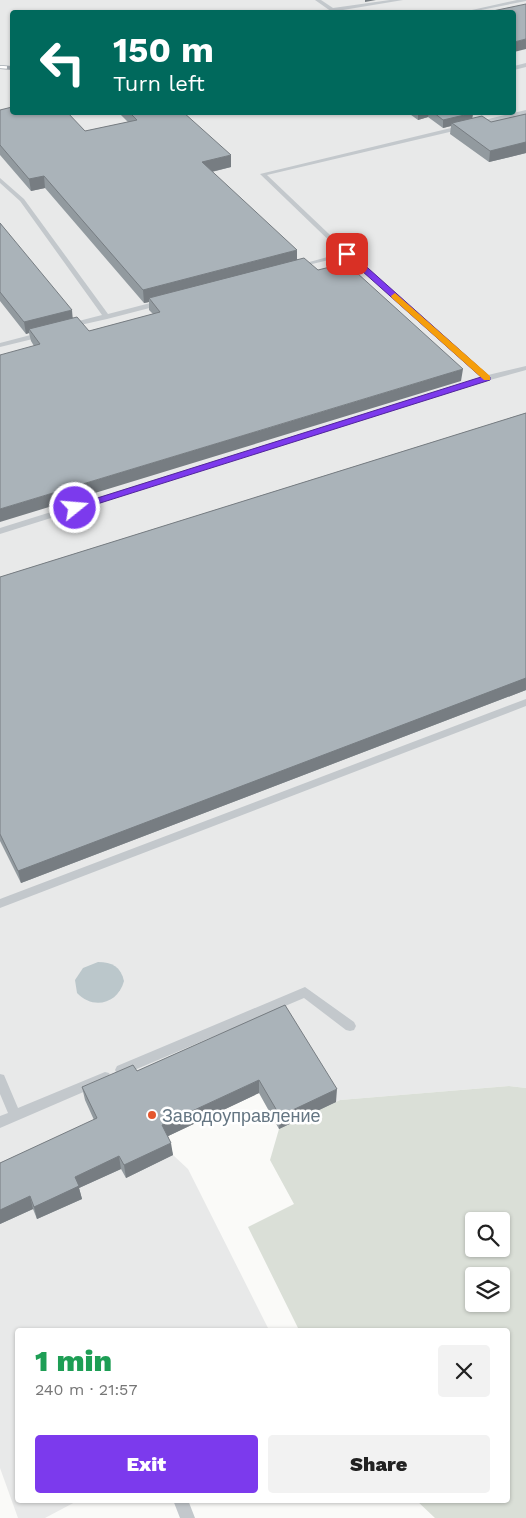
<!DOCTYPE html>
<html lang="en">
<head>
<meta charset="utf-8">
<style>
  body { margin:0; font-family:"Work Sans",sans-serif; background:#f2f2f2; color:#222; height:100vh; display:flex; flex-direction:column; font-size:19px; white-space:nowrap }
  * { box-sizing:border-box; margin:0 }
  p { font-size:16px; color:#767676 }
  .icon { flex:none; width:28px; height:28px; fill:none; stroke:currentColor; stroke-width:2; stroke-linecap:round; stroke-linejoin:round }
  .map { position:relative; flex:1; overflow:hidden }
  .drawer { position:absolute; left:15px; top:1328px; width:495px; height:175px; display:flex; flex-direction:column; background:#fff; border-radius:5px; box-shadow:0 1px 4px #0004 }
  .drawer>* { flex:none }
  .guide { position:absolute; left:10px; top:10px; width:506px; height:105px; border-radius:5px; box-shadow:0 1px 4px #0004; background:#00695c; color:#fff; overflow:hidden }
  .fabs { position:absolute; left:465px; top:1212px; display:grid; gap:10px }
  .fabs a { display:grid; place-items:center; width:45px; height:45px; border-radius:5px; background:#fff; box-shadow:0 1px 4px #0004; font-size:25px }
  .pin { position:absolute; display:grid; place-items:center; width:42px; height:42px; color:#fff; margin:-21px; border-radius:10px; box-shadow:0 2px 8px #0006 }
  .me { position:absolute; width:55px; margin:-28px; rotate:73deg; stroke-linejoin:round; filter:drop-shadow(0 0 4px #0008) }
  .turn { display:flex; align-items:center; gap:18px; height:105px; padding:0 20px; font-size:22px }
  .turn .icon { width:65px; height:65px; stroke-width:2.5 }
  .turn b { display:block; font-size:35px; line-height:42px }
  .round { display:grid; place-items:center; flex:none; width:52px; height:52px; border-radius:5px; background:#f2f2f2 }
  .headline { display:flex; align-items:center; justify-content:space-between; height:85px; padding:0 20px }
  h1 { font-size:30px; font-weight:800; line-height:38px; color:#1e9e55 }
  .action { display:flex; gap:10px; margin-top:auto; padding:10px 20px }
  .action a { flex:1; height:58px; border-radius:5px; background:#7c3aed; color:#fff; font-size:20px; font-weight:800; line-height:58px; text-align:center }
  .action a+a { background:#f2f2f2; color:#222 }
  .map>svg:first-child { display:block }
  .built { fill:#e8e9e9; fill-rule:evenodd }
  .green { fill:#dadfd7; fill-rule:evenodd }
  .water { fill:#bbc7cb }
  .lines { fill:none; stroke-linecap:round; stroke-linejoin:round }
  .service { fill:#c3c8cc; fill-rule:evenodd }
  .rail-casing { stroke:#a2aab0; stroke-width:4 }
  .rail { stroke:#fff; stroke-width:2.5; stroke-dasharray:7; stroke-linecap:butt }
  .wall { fill:#929a9f }
  .shaded-wall { fill:#777d82 }
  .building { fill:#aab3b9; stroke:#777d82 }
  .route { fill:#7c3aed; stroke:#51269a }
  .slow { fill:#f59e0b }
  .poi-dot { fill:#e4572e; stroke:#fff; stroke-width:2 }
  .labels { text-anchor:middle; dominant-baseline:central; stroke-width:5; stroke-linejoin:round; paint-order:stroke }
  .near-poi-label { font-size:18px; fill:#657683; stroke:#fff; text-anchor:start }
</style>
</head>
<body>
<div class="map">
<svg width="526" height="1518" viewBox="0 0 526 1518">
  <rect width="100%" height="100%" fill="#fafaf8"/>
  <path class="built" d="M0,0H526V1088L509,1086L340,1100L279,1129L259,1093L164,1138L173,1155L188,1169L269,1330H18V1500H79L45,1518H18L0,1468ZM12,12H514V112H12Z"/>
  <path class="green" d="M509,1086L526,1088V1518H435L416,1500H508V1330H299L248,1227L294,1204L270,1160L279,1129L340,1100ZM474,1221H501V1249H474ZM474,1276H501V1304H474Z"/>
  <path class="water" d="M98,962C112,962 121,967 124,981C118,1004 93,1010 77,993L75,980L83,968Z"/>
  <g class="lines">
    <path class="service" d="M315,0H321L333,8L390,0H403L337,11V12H332Z
      M517,0H526V1L471,12H463Z
      M526,63V67L514,70V66Z
      M526,110V114L267,175L349,253L488,375L526,366V370L490,380L0,534V528L482,377L346,256L295,268V266L342,253L260,174Z
      M0,178L24,199L108,314L162,300L166,302L165,304L107,319L67,328V324L102,315L20,201L0,183Z
      M42,332H45V336L0,347V343Z
      M526,699V706L0,908V899Z
      M305,987L354,1022L356,1026L354,1030L350,1031L346,1030L304,998L125,1074L121,1075L117,1074L115,1070L117,1066Z
      M105,1072L109,1073L111,1077L109,1081L0,1128V1116L8,1113L0,1094V1074L4,1075L18,1108Z
      M173,1500H188L195,1518H180Z"/>
    <g class="rail-casing">
      <path id="rail" d="M0,67L12,68"/>
    </g>
    <use href="#rail" class="rail"/>
  </g>
  <path class="wall" d="M0,110L85,131L128,122L118,112H183L231,167L212,172L297,259L318,270L461,381L34,346L31,341L29,333L26,334L0,301V223L73,318L89,331L153,314L149,310V302L144,303L45,188L31,191L0,155Z
    M407,112H472L473,113L472,118L491,122L526,114V153L489,162L450,134L451,126L443,128L428,117L418,120Z
    M526,413V690L21,883L0,841V577Z
    M285,1005L336,1102L279,1129L259,1093L168,1136L173,1155L126,1178L121,1169L79,1188L82,1199L37,1219L33,1209L0,1224V1163L94,1120L85,1100L82,1087L137,1071Z"/>
  <path class="shaded-wall" d="M365,0H376L365,2Z
    M526,39V49L514,52V42Z
    M418,112H429L428,117L418,120Z
    M473,113L472,121L452,123L451,126L443,128V120Z
    M526,142V153L489,162L490,151Z
    M231,155V167L202,174V162Z
    M44,176L45,188L31,191L29,179Z
    M297,250V263L149,298V302L144,303L143,290Z
    M72,310L73,322L29,329V333L26,334L24,322Z
    M463,369L461,381L0,522V509Z
    M526,678V690L21,883L18,871Z
    M259,1080V1093L164,1138L162,1125Z
    M337,1089L336,1102L279,1129L280,1116Z
    M171,1143L173,1155L126,1178L124,1165Z
    M119,1156L121,1169L79,1188L82,1199L37,1219L34,1207L75,1177Z
    M30,1196L33,1209L0,1224V1210Z"/>
  <path class="building" d="M526,4V39L514,42V12H488Z
    M12,107V112H67L85,131L137,120L129,112H183L231,155L202,162L297,250L143,290L44,176L29,179L0,145V110Z
    M433,112H472L473,113L443,120Z
    M526,114V142L490,151L452,123L482,116L491,122Z
    M0,223L72,310L24,322L0,292Z
    M304,258L318,270L346,263L463,369L0,509V355L40,344L29,329L77,317L89,331L160,312L149,298Z
    M526,413V678L18,871L0,834V577Z
    M285,1005L337,1089L280,1116L259,1080L162,1125L171,1143L124,1165L119,1156L75,1177L79,1186L34,1207L30,1196L0,1210V1163L97,1118L82,1087L133,1065L137,1071Z"/>
  <path class="route" d="M344,252H350L490,377V380L78,510H72V506L481,377L344,255Z"/>
  <path class="slow" d="M395,293L490,376V380H484L392,298L391,296Z"/>
  <circle class="poi-dot" cx="152" cy="1115" r="5"/>
  <g class="labels">
    <g class="near-poi-label">
      <text x="162" y="1115">Заводоуправление</text>
    </g>
  </g>
</svg>
<div class="fabs">
<a><svg class="icon" aria-label="search" viewBox="0 0 24 24"><circle cx="10" cy="10" r="6"/><path d="M15 15l6 6"/></svg></a>
<a><svg class="icon" aria-label="layers" viewBox="0 0 24 24"><path d="M12 4l9 5-9 5-9-5zM3 14l9 5 9-5"/></svg></a>
</div>
<div class="pin" style="left:347px;top:254px;background:#d93025"><svg class="icon" aria-label="arrive" viewBox="0 0 24 24"><path d="M6 21V4h12l-3 4 3 4H6"/></svg></div>
<svg class="me" style="left:75px;top:508px" viewBox="-20 -20 40 40"><circle r="17" fill="#7c3aed" stroke="#fff" stroke-width="3"/><path d="M0-11L8 9 0 5-8 9z" fill="#fff"/></svg>
<div class="guide">
<div class="turn"><svg class="icon" aria-label="left" viewBox="0 0 24 24"><path d="M17 20v-9H6M10 6l-5 5 5 5"/></svg><div><b>150 m</b>Turn left</div></div>
</div>
<section class="drawer">
<div class="headline"><div><h1>1 min</h1><p>240 m · 21:57</p></div><a class="round"><svg class="icon" aria-label="close" viewBox="0 0 24 24"><path d="M6 6l12 12M18 6L6 18"/></svg></a></div>
<div class="action"><a>Exit</a><a>Share</a></div>
</section>
</div>
</body>
</html>
